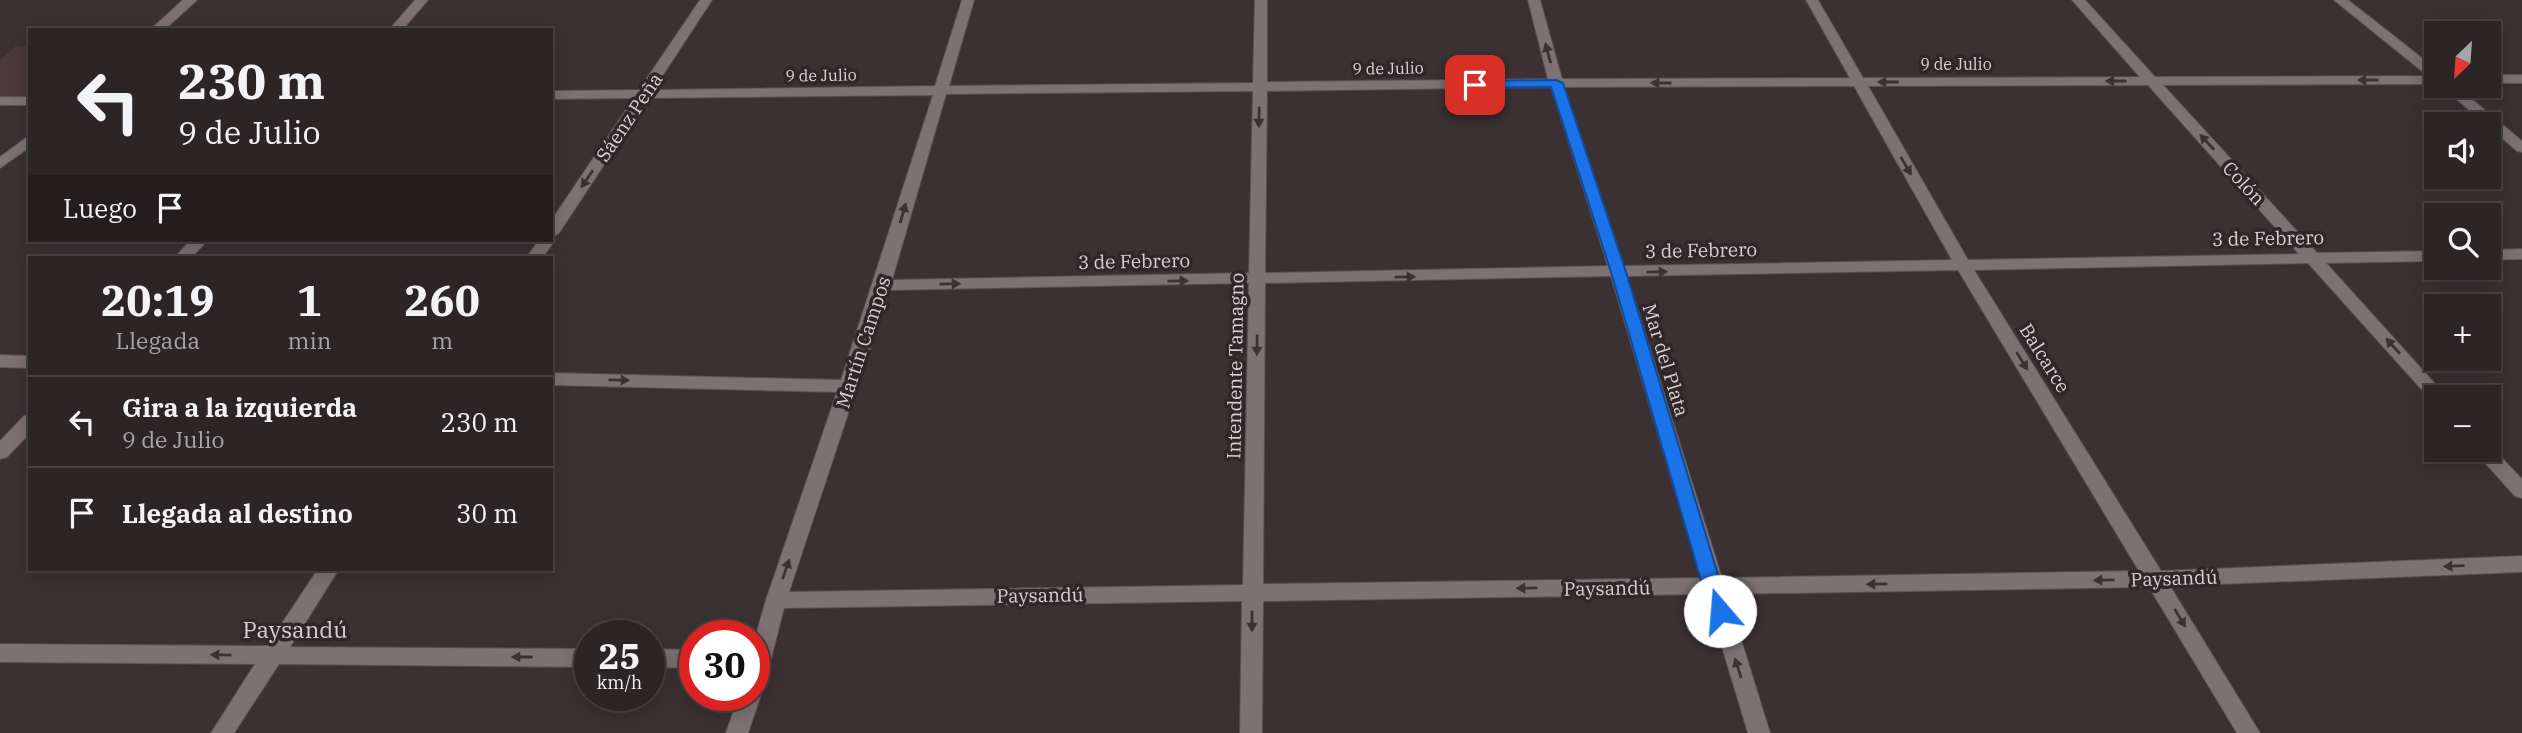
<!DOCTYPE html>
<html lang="es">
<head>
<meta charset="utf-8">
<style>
  body { margin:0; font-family:"IBM Plex Serif",serif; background:#342d2e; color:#f1f3f6; height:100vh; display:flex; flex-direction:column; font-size:26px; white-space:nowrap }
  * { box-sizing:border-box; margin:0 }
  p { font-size:23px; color:#a6a5a7 }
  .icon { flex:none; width:38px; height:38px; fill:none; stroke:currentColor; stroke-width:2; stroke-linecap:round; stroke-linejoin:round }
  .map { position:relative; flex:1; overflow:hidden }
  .side { position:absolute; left:28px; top:256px; width:525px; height:315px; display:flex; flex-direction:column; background:#2c2526; border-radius:0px; box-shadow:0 4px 18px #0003,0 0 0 2px #484243 }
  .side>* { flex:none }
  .guide { position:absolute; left:28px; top:28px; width:525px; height:214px; border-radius:0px; box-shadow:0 4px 18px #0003,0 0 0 2px #484243; background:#2c2526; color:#f1f3f6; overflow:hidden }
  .needle { width:46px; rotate:205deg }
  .tools { position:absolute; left:2424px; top:21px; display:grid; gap:14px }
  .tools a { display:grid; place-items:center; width:77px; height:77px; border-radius:0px; background:#2c2526; box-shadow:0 4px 18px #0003,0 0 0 2px #484243; font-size:35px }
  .speed { position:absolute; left:574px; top:620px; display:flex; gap:14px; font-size:35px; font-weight:700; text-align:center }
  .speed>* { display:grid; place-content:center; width:91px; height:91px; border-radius:50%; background:#2c2526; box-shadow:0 4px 18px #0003,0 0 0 2px #484243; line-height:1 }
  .speed small { font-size:18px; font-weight:400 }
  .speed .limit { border:10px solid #d22; background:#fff; color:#111 }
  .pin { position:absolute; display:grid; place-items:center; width:60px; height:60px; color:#fff; margin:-30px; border-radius:14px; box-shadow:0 4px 10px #0006 }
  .me { position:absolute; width:77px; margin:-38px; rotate:342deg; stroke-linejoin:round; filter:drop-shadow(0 0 5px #0008) }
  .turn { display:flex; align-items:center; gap:24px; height:147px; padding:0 35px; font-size:32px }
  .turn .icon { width:91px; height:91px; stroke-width:2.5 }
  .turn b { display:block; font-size:49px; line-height:60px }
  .then { display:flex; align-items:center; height:66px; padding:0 35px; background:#0003; gap:14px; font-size:26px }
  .eta { display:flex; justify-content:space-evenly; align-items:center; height:119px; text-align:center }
  .eta b { font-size:42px; font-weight:700; line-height:49px }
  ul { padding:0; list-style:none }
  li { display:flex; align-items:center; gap:21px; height:91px; padding:0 35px; border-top:2px solid #484243 }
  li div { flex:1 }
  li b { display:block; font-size:26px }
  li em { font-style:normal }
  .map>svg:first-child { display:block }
  .built { fill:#4a393d }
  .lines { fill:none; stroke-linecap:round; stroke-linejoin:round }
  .street-casing { stroke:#585051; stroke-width:2 }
  .street { fill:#7d7173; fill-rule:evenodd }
  .oneway { fill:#3c3234 }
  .route { fill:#1a73e8; stroke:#114b97; stroke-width:2 }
  .labels { text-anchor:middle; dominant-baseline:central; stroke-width:7; stroke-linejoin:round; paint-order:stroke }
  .far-street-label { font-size:16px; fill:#d7d0d2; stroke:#302729 }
  .street-label { font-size:19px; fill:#d7d0d2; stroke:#302729 }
  .near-street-label { font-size:23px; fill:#d7d0d2; stroke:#302729 }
</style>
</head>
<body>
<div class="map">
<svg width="2522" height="733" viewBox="0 0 2522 733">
  <rect width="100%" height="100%" fill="#3b3133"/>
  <path class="built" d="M16,46H30V96H0V60Z"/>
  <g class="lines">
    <g class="street-casing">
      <path id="street" d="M183,0H197L164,30H150Z
        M415,0H428L402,30H389Z
        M700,0H712L653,90L935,86L962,0H974L949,86L1253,83L1255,0H1267V82L1548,79L1528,0H1540L1562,79L1850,78L1806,0H1818L1863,78L2140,77L2072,0H2085L2155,77L2428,76L2334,0H2348L2436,69V84L2163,85L2317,253L2436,251V261L2326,263L2447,397H2436V403L2432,401L2308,263L1974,270L2161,571L2522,556V572L2170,586L2260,733H2237L2149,587L1727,594L1770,733H1748L1706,594L1263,601L1262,733H1240L1242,601L784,608L765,682L758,690L761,695L748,733H726L739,695H754V641L766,600L837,392L551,385V373L841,380L933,95L648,98L559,233L553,237L555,240L543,257H527L539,240H551V221L634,98L551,99V91L639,90ZM2148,85L2299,254L1968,260L1868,86ZM1854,86L1952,260L1624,266L1564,87ZM1551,87L1608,266L1265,273L1267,91ZM1253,91L1249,273L892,280L946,94ZM1958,270L2139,571L1722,578L1627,276ZM1611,276L1701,578L1263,584L1265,283ZM1249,283L1243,585L789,592L889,290Z
        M2488,75H2522V83H2488Z
        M2441,86H2456L2522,141V152L2517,151Z
        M0,97H30V105H0Z
        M30,135V147L0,168V157Z
        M191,240H208L192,257H175Z
        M2522,249V259L2488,260V250Z
        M0,355L30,356V368L0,367Z
        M30,415V433L7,457L0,459V441L24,416Z
        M2488,444L2522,479V498L2515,496L2478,455L2476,450H2488Z
        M318,569H339L290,647L590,649V667L279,664L234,733H211L255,664L0,662V644L267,646Z
        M649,649L695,650V668L649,667Z"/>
    </g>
    <use href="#street" class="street"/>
  </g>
  <defs><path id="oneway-solid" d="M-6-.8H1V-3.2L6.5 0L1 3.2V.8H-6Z" transform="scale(1.75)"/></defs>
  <g class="oneway">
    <use href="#oneway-solid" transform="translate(1548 53) rotate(-105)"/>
    <use href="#oneway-solid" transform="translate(2368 80) rotate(180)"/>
    <use href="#oneway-solid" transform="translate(2116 81) rotate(180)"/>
    <use href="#oneway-solid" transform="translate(1888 82) rotate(180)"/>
    <use href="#oneway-solid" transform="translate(1661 83) rotate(180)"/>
    <use href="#oneway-solid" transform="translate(1259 117) rotate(91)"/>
    <use href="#oneway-solid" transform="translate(2207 142) rotate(-133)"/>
    <use href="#oneway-solid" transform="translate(1906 166) rotate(60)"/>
    <use href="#oneway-solid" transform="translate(587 179) rotate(124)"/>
    <use href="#oneway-solid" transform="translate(903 213) rotate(-74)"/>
    <use href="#oneway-solid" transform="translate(1657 272) rotate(-1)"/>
    <use href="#oneway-solid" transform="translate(1405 277) rotate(-1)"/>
    <use href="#oneway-solid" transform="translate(1178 281) rotate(-1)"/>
    <use href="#oneway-solid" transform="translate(950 284) rotate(-1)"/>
    <use href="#oneway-solid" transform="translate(1257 345) rotate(91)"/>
    <use href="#oneway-solid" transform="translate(2393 346) rotate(-132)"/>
    <use href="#oneway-solid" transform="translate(2022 361) rotate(58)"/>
    <use href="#oneway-solid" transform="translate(619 380) rotate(1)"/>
    <use href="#oneway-solid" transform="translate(2454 566) rotate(178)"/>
    <use href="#oneway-solid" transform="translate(786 569) rotate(-71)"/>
    <use href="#oneway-solid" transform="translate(2104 580) rotate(179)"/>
    <use href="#oneway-solid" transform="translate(1877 584) rotate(179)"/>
    <use href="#oneway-solid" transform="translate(1527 588) rotate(179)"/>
    <use href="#oneway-solid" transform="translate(2180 618) rotate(59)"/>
    <use href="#oneway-solid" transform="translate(1252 621) rotate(90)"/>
    <use href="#oneway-solid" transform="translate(221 655) rotate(-179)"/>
    <use href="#oneway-solid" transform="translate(522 657) rotate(-180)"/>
    <use href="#oneway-solid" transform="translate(1738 668) rotate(-108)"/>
  </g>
  <path class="route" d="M1556,80L1563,83L1626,272L1729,611L1727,616H1713L1710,611L1611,272L1551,87L1475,88L1469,85L1475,81Z"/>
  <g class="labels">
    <g class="far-street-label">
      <text x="1956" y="64">9 de Julio</text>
      <text transform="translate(1388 68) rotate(-1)">9 de Julio</text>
      <text transform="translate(821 75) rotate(-1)">9 de Julio</text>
    </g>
    <g class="street-label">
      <text transform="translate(629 117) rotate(-56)">Sáenz Peña</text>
      <text transform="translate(2244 183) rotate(47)">Colón</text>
      <text transform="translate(2268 238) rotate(-1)">3 de Febrero</text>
      <text transform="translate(1701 250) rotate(-1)">3 de Febrero</text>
      <text transform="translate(1134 261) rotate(-1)">3 de Febrero</text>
      <text transform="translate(863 342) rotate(-72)">Martín Campos</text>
      <text transform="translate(2045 358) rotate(58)">Balcarce</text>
      <text transform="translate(1666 360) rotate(73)">Mar del Plata</text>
      <text transform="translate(1235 366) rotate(-89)">Intendente Tamagno</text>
      <text transform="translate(2174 578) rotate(-2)">Paysandú</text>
      <text transform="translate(1607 588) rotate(-1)">Paysandú</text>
      <text transform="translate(1040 595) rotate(-1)">Paysandú</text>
    </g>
    <g class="near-street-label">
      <text x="295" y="629">Paysandú</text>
    </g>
  </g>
</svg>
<div class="tools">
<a><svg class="needle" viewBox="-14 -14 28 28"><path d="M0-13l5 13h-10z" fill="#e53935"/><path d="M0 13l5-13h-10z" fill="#a6a5a7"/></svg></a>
<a><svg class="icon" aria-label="sound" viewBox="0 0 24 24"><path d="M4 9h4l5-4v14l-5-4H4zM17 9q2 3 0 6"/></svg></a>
<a><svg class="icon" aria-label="search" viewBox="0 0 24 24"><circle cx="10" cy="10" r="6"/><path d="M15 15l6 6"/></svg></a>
<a>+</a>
<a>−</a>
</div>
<div class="speed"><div>25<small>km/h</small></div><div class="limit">30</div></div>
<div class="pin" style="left:1475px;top:85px;background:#d93025"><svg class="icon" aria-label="arrive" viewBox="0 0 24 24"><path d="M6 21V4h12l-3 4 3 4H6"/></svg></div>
<svg class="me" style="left:1720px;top:611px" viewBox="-20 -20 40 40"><circle r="19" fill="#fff"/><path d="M0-13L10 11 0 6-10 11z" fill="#1a73e8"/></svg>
<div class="guide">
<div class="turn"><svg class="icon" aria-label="left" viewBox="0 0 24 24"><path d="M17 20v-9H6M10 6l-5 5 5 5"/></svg><div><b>230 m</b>9 de Julio</div></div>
<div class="then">Luego<svg class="icon" aria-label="arrive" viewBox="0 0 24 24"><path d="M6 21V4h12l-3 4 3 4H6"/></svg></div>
</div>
<section class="side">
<div class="eta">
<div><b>20:19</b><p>Llegada</p></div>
<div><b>1</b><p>min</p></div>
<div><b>260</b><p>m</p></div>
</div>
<ul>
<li><svg class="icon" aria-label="left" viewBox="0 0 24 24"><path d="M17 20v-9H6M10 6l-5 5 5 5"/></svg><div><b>Gira a la izquierda</b><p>9 de Julio</p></div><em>230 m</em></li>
<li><svg class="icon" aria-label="arrive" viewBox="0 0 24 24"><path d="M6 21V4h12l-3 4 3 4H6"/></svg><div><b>Llegada al destino</b></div><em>30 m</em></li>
</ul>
</section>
</div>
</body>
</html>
